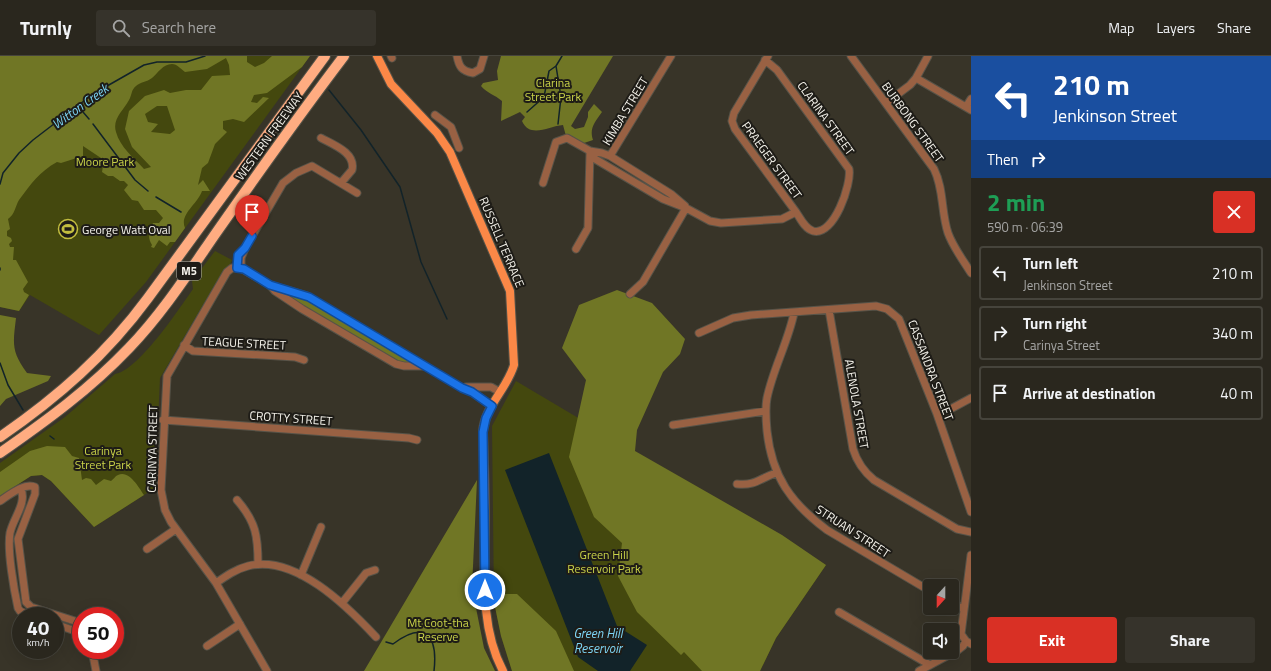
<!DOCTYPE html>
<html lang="en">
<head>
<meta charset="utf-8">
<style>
  body { margin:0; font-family:"Titillium Web",sans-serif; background:#36332b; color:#f1f3f6; height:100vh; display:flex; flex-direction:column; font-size:15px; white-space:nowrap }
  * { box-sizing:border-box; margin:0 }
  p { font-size:13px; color:#a5a5a4 }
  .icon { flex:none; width:22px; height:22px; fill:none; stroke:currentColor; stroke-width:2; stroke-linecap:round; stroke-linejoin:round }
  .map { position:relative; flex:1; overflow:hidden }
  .drawer { display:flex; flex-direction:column; background:#2a271e; width:300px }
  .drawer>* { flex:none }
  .top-card { background:#1a4fa0; color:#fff; overflow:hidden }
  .needle { width:26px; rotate:201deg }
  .controls { position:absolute; left:923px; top:523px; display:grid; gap:8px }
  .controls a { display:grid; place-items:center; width:36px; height:36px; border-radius:4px; background:#2a271e; box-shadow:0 4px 16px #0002,0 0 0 1px #46443c; font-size:20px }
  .speed { position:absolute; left:12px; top:551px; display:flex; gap:8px; font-size:20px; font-weight:700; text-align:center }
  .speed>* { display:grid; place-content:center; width:52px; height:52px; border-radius:50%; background:#2a271e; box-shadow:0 4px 16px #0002,0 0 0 1px #46443c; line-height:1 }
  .speed small { font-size:10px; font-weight:400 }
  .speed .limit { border:6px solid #d22; background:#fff; color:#111 }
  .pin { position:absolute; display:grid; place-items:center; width:34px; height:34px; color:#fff; margin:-41px -17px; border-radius:50% 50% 50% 0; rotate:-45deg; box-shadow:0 0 4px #0007 }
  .pin .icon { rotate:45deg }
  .me { position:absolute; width:44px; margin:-22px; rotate:0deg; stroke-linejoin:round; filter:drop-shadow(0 0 3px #0008) }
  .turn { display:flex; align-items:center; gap:14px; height:84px; padding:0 16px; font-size:18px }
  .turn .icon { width:52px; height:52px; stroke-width:2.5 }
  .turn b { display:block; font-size:28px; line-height:34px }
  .then { display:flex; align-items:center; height:38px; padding:0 16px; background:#0003; gap:8px; font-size:15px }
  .round { display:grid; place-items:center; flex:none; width:42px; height:42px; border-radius:4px; background:#36332b }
  .overview { display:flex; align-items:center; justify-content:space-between; height:68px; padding:0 16px }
  h1 { font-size:24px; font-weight:700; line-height:30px; color:#1e9e55 }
  .primary-button { display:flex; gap:8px; margin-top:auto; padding:8px 16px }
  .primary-button a { flex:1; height:46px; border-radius:4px; background:#d93025; color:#fff; font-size:16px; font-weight:700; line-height:46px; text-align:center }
  .primary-button a+a { background:#36332b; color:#f1f3f6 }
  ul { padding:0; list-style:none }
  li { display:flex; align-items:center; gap:12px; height:54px; margin:0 8px 6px; padding:0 8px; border:2px solid #46443c; border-radius:4px }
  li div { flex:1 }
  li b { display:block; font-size:15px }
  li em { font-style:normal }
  header { display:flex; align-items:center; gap:24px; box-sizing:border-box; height:56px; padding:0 20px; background:#2a271e; border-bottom:1px solid #46443c }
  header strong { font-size:19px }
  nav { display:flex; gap:22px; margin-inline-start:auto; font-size:14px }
  .search { width:280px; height:36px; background:#36332b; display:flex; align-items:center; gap:10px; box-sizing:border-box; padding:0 14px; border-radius:4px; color:#a5a5a4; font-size:15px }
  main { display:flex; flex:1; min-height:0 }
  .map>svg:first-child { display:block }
  .green { fill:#44480e }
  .forest { fill:#707625; fill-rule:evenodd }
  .water { fill:#122329 }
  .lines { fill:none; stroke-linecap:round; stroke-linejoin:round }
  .stream { stroke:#122329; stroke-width:1.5 }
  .minor-casing { stroke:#575348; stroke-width:9 }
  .major-casing { stroke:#575348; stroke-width:10 }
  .highway-casing { stroke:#575348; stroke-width:12 }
  .minor { stroke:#996143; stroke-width:7 }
  .major { stroke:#fb8847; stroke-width:8 }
  .highway { stroke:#ffac81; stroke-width:10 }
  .route-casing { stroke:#114b97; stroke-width:10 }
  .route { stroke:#1a73e8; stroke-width:7 }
  .labels { text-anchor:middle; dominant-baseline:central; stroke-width:4; stroke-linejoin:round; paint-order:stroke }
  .shield { fill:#1e1c17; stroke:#b6b4ad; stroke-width:1 }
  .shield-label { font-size:11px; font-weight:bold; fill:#f7f5ed }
  .park-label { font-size:12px; fill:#cbd449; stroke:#1e1c17 }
  .street-label { font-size:12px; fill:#f7f5ed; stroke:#1e1c17 }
  .poi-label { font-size:12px; fill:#f7f5ed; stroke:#1e1c17; text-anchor:start }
  .water-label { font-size:13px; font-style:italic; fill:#7cd3f3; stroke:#1e1c17 }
</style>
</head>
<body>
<header>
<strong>Turnly</strong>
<div class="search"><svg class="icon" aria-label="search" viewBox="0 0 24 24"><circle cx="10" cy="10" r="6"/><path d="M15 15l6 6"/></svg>Search here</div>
<nav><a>Map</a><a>Layers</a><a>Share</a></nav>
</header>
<main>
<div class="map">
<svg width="971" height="615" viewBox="0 0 971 615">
  <rect width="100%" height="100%" fill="#383428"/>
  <path class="green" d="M0,0H310L146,226L99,279L30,239L19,255L0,251Z
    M215,195L232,204L230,209L224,213L160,322L155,432L94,471L51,425L42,419L31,420L0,440V407L65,361L115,318C138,315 179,253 193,233L192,225Z
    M516,325L826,509L776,582L760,615H512L501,580L494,546L492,370Z"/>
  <path class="forest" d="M0,0H247V6L255,11L264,7L272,0H310L302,11L267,37L254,39L251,46L257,47L263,41L269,42L244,66L233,63L223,65V73L227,76L215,88L208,107L202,112L198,129L203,124L210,135H202C198,148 179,158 185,172L175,186H170L167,190L159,184L154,192L151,191L152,189C147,181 149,175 153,167H159L163,162L156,154H144L138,145L132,144L124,134L128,129L124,125H120L113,120H108L102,116L104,104L83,90V100L61,107L57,106C39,116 31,128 19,144C15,151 15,158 8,163L10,173L7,175V180L11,182L12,185L9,188L10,191H14L13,204H16L28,226L23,233L24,236L29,239L19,255L0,251ZM226,2L229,9L230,19L212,20L201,34H186L170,37L164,34L145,40L129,55L125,73L132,91L151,111L144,113C134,102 120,91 116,76C112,63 123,55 129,44C132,39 131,34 136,30C140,26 147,26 152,22C158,17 163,8 172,8C177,8 181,13 185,16L207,13ZM157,50H167L175,74L170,78L151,76L158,68L148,66L145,58Z
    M501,0H613L571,70L575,73L584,71L588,61V56L594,48L602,56C595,66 589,72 593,84L584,87L566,80L563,69C549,70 530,83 522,65L525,61L520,56L501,65L502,45C495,39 487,37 481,30L483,27L498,24L497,15Z
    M617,234L652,247L685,283L680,298L663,316L637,374L635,395L782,479L826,509L776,582L760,615H702L684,596L681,599L637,556L618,520L622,487L594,461L569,401L586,324L562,292L579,249Z
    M286,237L305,243L413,306L400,307L299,247Z
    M0,259L16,262C13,288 11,295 27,317L51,320L48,325L6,343L0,350Z
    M47,390L65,391L72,400L79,402L82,424L86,422L91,423L96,429L104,423L111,425C114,423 115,420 118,419C129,413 140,433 144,439L94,471L51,425L42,419L31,420L0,440V416L30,395Z
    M477,424L472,532L484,592L495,615H364Z
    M504,538H517L556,575L574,615H512L501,580L494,546Z"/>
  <path class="water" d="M549,397L617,570L647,589L630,615H598L578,601L505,414Z"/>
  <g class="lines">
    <path class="stream" d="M329,34L361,74L400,131L421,206L447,263
      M77,49L89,63
      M527,56L544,41L549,15L556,10
      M93,68L135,124L148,135
      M558,68L561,41L556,10L562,0
      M0,128L3,117L19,97L33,84L93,38L144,9L157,6H186L205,0
      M156,141L181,156
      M0,212V214
      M0,307L8,329L23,354
      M50,380L54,383
      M386,586L393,588C425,564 438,579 434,615"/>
    <g class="minor-casing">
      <path id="minor" d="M391,0L392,2
        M457,0C459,11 462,15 473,17L480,13L484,0
        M768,0L734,57L732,65L735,73L796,156
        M851,0L934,113C944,133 941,156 948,177C953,191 963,204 971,217
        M916,22L928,0
        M886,47L910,29L916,22L971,54
        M966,51L971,43
        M435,59L451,71L459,92
        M321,82C334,89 356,97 352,114L341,127
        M590,100L663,143L686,152L710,165L721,167L782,163L796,156C800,162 805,173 813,175C834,181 852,127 849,113L777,14L765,4
        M610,100L671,0
        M543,127L556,86L567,82L590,95L602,97L610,100L671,138L685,150
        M576,193L588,172L590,97
        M241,212V202L245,192L283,127L296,117L312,110L357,137
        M270,229L275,235L302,253L396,308L404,310H425
        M630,238L643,226L686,152
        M829,254L853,393C857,406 863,415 874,424L957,473L971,476
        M794,257C788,286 773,313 767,342C765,352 766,364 767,375C772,421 791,447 827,474L930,535
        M699,277L733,262L751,259L876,250L887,253L899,263L937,358L971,456
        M184,289L193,295L295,301L304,304
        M466,331H491L500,336
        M937,358L945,356L971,342
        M163,364L409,382L417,384
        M673,369L766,355
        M737,428C756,430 760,422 776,417
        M21,433C27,448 13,462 10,477C7,494 14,534 18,552L20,555L31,560
        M237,444C256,466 258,480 258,508
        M0,445C9,439 25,426 35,431V438L18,483L26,546L31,551L81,567
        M147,493L176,473
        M971,499L961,578L966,585L971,588
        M301,519L321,471
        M216,527C226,520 236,513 248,510C295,498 347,550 376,581
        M342,547L366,517L375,514
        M952,548L964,553
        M839,556L930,609
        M55,568L81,577
        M207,590L240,568
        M92,594L96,615
        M267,615L216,527L171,466L165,454L161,434L167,320L227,216L232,212H241L270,229L307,240L462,332L472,336L492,350
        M919,615L958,594L963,590L966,585"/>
    </g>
    <g class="major-casing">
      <path id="major" d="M377,0L391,28L437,77L450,96L510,235L514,309C507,333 485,350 483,375C484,405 485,435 485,464C485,514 479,570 503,615"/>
    </g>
    <g class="highway-casing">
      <path id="highway" d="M0,381C58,341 106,299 148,242L325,0
        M0,397C46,365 90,333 129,292C162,258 189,216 216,177C258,117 300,58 344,0"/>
    </g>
    <use href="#minor" class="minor"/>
    <use href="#major" class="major"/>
    <use href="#highway" class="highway"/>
  </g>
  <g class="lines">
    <g class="route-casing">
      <path id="route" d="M252,180L245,192L238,199L237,212L244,213L270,229L309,241L462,332L472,336L492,350L486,362L483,376L485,534"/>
    </g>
    <use href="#route" class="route"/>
  </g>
  <defs>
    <g id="stadium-ring" transform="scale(1)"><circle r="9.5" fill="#1e1c17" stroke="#c2bd3f" stroke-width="1.5"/><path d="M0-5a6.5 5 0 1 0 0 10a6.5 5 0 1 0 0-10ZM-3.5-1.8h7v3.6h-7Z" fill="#c2bd3f"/></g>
  </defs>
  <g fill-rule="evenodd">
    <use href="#stadium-ring" x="68" y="173"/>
  </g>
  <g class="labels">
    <rect class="shield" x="177" y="206" width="24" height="18" rx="3"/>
    <g class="shield-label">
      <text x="189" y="215">M5</text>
    </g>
    <g class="park-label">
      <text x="553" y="26">Clarina<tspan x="553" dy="14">Street Park</tspan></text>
      <text x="105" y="105">Moore Park</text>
      <text x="103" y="394">Carinya<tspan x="103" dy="14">Street Park</tspan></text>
      <text x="604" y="498">Green Hill<tspan x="604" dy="14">Reservoir Park</tspan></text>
      <text x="438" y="566">Mt Coot-tha<tspan x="438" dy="14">Reserve</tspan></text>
    </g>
    <g class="street-label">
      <text transform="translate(625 55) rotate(-59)">KIMBA STREET</text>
      <text transform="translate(826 62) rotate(54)">CLARINA STREET</text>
      <text transform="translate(913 66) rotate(54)">BURBONG STREET</text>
      <text transform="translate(269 80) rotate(-54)">WESTERN FREEWAY</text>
      <text transform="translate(772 104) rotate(54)">PRAEGER STREET</text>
      <text transform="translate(502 186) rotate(67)">RUSSELL TERRACE</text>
      <text transform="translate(244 287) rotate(3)">TEAGUE STREET</text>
      <text transform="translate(931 314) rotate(69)">CASSANDRA STREET</text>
      <text transform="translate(857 348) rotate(80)">ALENOLA STREET</text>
      <text transform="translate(291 362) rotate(4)">CROTTY STREET</text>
      <text transform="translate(152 393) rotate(-89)">CARINYA STREET</text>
      <text transform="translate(853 475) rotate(33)">STRUAN STREET</text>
    </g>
    <g class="poi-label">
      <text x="82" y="173">George Watt Oval</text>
    </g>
    <g class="water-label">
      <text transform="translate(80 50) rotate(-36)">Witton Creek</text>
      <text x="598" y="577">Green Hill<tspan x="598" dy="15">Reservoir</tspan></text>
    </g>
  </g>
</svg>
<div class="controls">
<a><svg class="needle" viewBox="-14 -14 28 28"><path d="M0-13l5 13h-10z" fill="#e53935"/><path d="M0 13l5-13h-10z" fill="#a5a5a4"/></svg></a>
<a><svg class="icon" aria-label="sound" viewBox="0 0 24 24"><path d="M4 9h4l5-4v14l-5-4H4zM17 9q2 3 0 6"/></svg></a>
</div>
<div class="speed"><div>40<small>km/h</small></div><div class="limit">50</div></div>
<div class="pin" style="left:252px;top:180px;background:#d93025"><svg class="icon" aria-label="arrive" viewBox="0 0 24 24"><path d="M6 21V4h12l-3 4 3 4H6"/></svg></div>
<svg class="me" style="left:485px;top:534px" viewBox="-20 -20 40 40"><circle r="17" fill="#1a73e8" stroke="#fff" stroke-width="3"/><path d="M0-11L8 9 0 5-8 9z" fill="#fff"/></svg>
</div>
<section class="drawer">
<div class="top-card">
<div class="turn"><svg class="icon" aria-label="left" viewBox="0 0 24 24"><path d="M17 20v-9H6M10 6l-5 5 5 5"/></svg><div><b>210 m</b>Jenkinson Street</div></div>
<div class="then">Then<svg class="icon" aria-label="right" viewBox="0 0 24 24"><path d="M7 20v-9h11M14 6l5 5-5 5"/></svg></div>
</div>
<div class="overview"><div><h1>2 min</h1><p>590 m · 06:39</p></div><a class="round" style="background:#d93025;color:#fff"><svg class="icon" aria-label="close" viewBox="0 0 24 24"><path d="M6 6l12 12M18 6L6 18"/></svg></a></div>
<ul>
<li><svg class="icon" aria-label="left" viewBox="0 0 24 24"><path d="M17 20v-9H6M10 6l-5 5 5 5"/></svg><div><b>Turn left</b><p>Jenkinson Street</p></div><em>210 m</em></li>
<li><svg class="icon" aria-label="right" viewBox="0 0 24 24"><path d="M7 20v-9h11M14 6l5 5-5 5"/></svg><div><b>Turn right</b><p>Carinya Street</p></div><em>340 m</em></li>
<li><svg class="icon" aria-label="arrive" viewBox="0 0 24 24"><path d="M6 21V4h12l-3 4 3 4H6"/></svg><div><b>Arrive at destination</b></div><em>40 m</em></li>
</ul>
<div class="primary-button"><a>Exit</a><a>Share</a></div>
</section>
</main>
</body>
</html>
